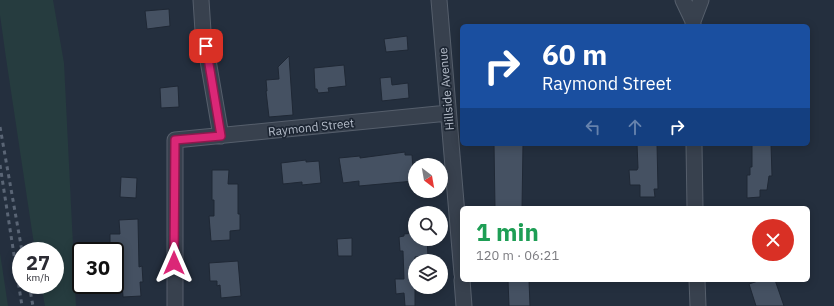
<!DOCTYPE html>
<html lang="en">
<head>
<meta charset="utf-8">
<style>
  body { margin:0; font-family:"IBM Plex Sans",sans-serif; background:#f7f7f7; color:#2b2b33; height:100vh; display:flex; flex-direction:column; font-size:15px; white-space:nowrap }
  * { box-sizing:border-box; margin:0 }
  p { font-size:13px; color:#7c7c81 }
  .icon { flex:none; width:22px; height:22px; fill:none; stroke:currentColor; stroke-width:2; stroke-linecap:round; stroke-linejoin:round }
  .map { position:relative; flex:1; overflow:hidden }
  .panel { position:absolute; left:460px; top:206px; width:350px; height:76px; display:flex; flex-direction:column; background:#fff; border-radius:6px; box-shadow:0 2px 10px #0003 }
  .panel>* { flex:none }
  .top-card { position:absolute; left:460px; top:24px; width:350px; height:122px; border-radius:6px; box-shadow:0 2px 10px #0003; background:#1a4fa0; color:#fff; overflow:hidden }
  .needle { width:26px; rotate:149deg }
  .fabs { position:absolute; left:408px; top:158px; display:grid; gap:8px }
  .fabs a { display:grid; place-items:center; width:40px; height:40px; border-radius:50%; background:#fff; box-shadow:0 2px 10px #0003; font-size:20px }
  .speed { position:absolute; left:12px; top:242px; display:flex; gap:8px; font-size:20px; font-weight:700; text-align:center }
  .speed>* { display:grid; place-content:center; width:52px; height:52px; border-radius:50%; background:#fff; box-shadow:0 2px 10px #0003; line-height:1 }
  .speed small { font-size:10px; font-weight:400 }
  .speed .limit { border:2px solid #111; border-radius:6px; background:#fff; color:#111 }
  .pin { position:absolute; display:grid; place-items:center; width:34px; height:34px; color:#fff; margin:-17px; border-radius:8px; box-shadow:0 2px 6px #0006 }
  .me { position:absolute; width:44px; margin:-22px; rotate:0deg; stroke-linejoin:round; filter:drop-shadow(0 0 3px #0008) }
  .turn { display:flex; align-items:center; gap:14px; height:84px; padding:0 16px; font-size:18px }
  .turn .icon { width:52px; height:52px; stroke-width:2.5 }
  .turn b { display:block; font-size:28px; line-height:34px }
  .lanes { display:flex; align-items:center; height:38px; padding:0 16px; background:#0003; justify-content:center; gap:20px; direction:ltr }
  .lanes .off { opacity:.35 }
  .round { display:grid; place-items:center; flex:none; width:42px; height:42px; border-radius:21px; background:#f7f7f7 }
  .headline { display:flex; align-items:center; justify-content:space-between; height:68px; padding:0 16px }
  h1 { font-size:24px; font-weight:700; line-height:30px; color:#1e9e55 }
  .map>svg:first-child { display:block }
  .green { fill:#263c3f }
  .building { fill:#455162; stroke:#1f2835 }
  .lines { fill:none; stroke-linecap:round; stroke-linejoin:round }
  .street-casing { stroke:#565f6c; stroke-width:17 }
  .street { stroke:#38414e; stroke-width:15 }
  .rail { stroke:#5a6575; stroke-width:3; stroke-dasharray:4 4; stroke-linecap:butt }
  .route-casing { stroke:#8e194d; stroke-width:10 }
  .route { stroke:#db2777; stroke-width:7 }
  .labels { text-anchor:middle; dominant-baseline:central; stroke-width:3.5; stroke-linejoin:round; paint-order:stroke }
  .street-label { font-size:12px; fill:#b4bcc9; stroke:#1d2633 }
</style>
</head>
<body>
<div class="map">
<svg width="834" height="306" viewBox="0 0 834 306">
  <rect width="100%" height="100%" fill="#242f3e"/>
  <path class="green" d="M0,0H53L64,63L76,306H45L41,285H55V251H35L6,58L0,15Z
    M0,253L8,306H0Z"/>
  <path class="building" d="M169,9L170,26L147,29L145,11Z
    M407,36L408,50L386,52L384,39Z
    M289,56L293,115L269,117L266,91H267L266,80L279,79L278,67Z
    M344,65L346,86L328,88L329,92L318,93L317,89H315L314,68Z
    M391,77L392,85L408,83L409,98L382,101L380,78Z
    M178,86L179,107L161,108L160,88Z
    M494,144H523L522,208H495Z
    M637,144H657L658,189H654L655,197H640V185H630L629,170H637L638,168Z
    M752,144H771L772,176H769L767,190H760V197L747,198V175H750V167H752Z
    M405,152V155H412L414,181L359,186V181L343,183L339,158L360,156V158Z
    M306,160V162L319,161L321,183L302,185V182L283,184L281,163Z
    M212,170H229L228,184H238V214H240V230L230,231V240L211,241L209,216H214V200H212Z
    M121,177L137,178L136,198L120,197Z
    M138,219L139,267L142,266L143,282H140L141,296L123,297L120,247L110,248V234H120L119,220Z
    M415,233V239H427L428,256L415,257V306H405L404,293L396,294L395,279H404L403,251H400L399,237L404,236V234Z
    M352,238V256H338L337,239Z
    M238,261L241,296L221,298L220,285L217,286V281H210L209,263Z
    M508,280H529L530,306H509Z
    M761,280H775L784,306H756L749,284Z"/>
  <g class="lines">
    <g class="street-casing">
      <path id="street" d="M201,0L203,31L221,136
        M439,0L462,274
        M683,0L693,21
        M693,26V21L701,0
        M694,144L695,208
        M462,280L464,306
        M697,280L698,306
        M175,306V140L448,113"/>
    </g>
    <use href="#street" class="street"/>
    <path class="rail" d="M0,127L22,251
      M0,165L22,306
      M29,285L33,306"/>
  </g>
  <g class="lines">
    <g class="route-casing">
      <path id="route" d="M174,263L175,140L221,136L206,46"/>
    </g>
    <use href="#route" class="route"/>
  </g>
  <g class="labels">
    <g class="street-label">
      <text transform="translate(446 89) rotate(-95)">Hillside Avenue</text>
      <text transform="translate(311 127) rotate(-6)">Raymond Street</text>
    </g>
  </g>
</svg>
<div class="fabs">
<a><svg class="needle" viewBox="-14 -14 28 28"><path d="M0-13l5 13h-10z" fill="#e53935"/><path d="M0 13l5-13h-10z" fill="#7c7c81"/></svg></a>
<a><svg class="icon" aria-label="search" viewBox="0 0 24 24"><circle cx="10" cy="10" r="6"/><path d="M15 15l6 6"/></svg></a>
<a><svg class="icon" aria-label="layers" viewBox="0 0 24 24"><path d="M12 4l9 5-9 5-9-5zM3 14l9 5 9-5"/></svg></a>
</div>
<div class="speed"><div>27<small>km/h</small></div><div class="limit">30</div></div>
<div class="pin" style="left:206px;top:46px;background:#d93025"><svg class="icon" aria-label="arrive" viewBox="0 0 24 24"><path d="M6 21V4h12l-3 4 3 4H6"/></svg></div>
<svg class="me" style="left:174px;top:263px" viewBox="-20 -20 40 40"><path d="M0-17L14 15 0 8-14 15z" fill="#db2777" stroke="#fff" stroke-width="4"/></svg>
<div class="top-card">
<div class="turn"><svg class="icon" aria-label="right" viewBox="0 0 24 24"><path d="M7 20v-9h11M14 6l5 5-5 5"/></svg><div><b>60 m</b>Raymond Street</div></div>
<div class="lanes"><svg class="icon off" aria-label="left" viewBox="0 0 24 24"><path d="M17 20v-9H6M10 6l-5 5 5 5"/></svg><svg class="icon off" aria-label="ahead" viewBox="0 0 24 24"><path d="M12 20V5M6 11l6-6 6 6"/></svg><svg class="icon" aria-label="right" viewBox="0 0 24 24"><path d="M7 20v-9h11M14 6l5 5-5 5"/></svg></div>
</div>
<section class="panel">
<div class="headline"><div><h1>1 min</h1><p>120 m · 06:21</p></div><a class="round" style="background:#d93025;color:#fff"><svg class="icon" aria-label="close" viewBox="0 0 24 24"><path d="M6 6l12 12M18 6L6 18"/></svg></a></div>
</section>
</div>
</body>
</html>
